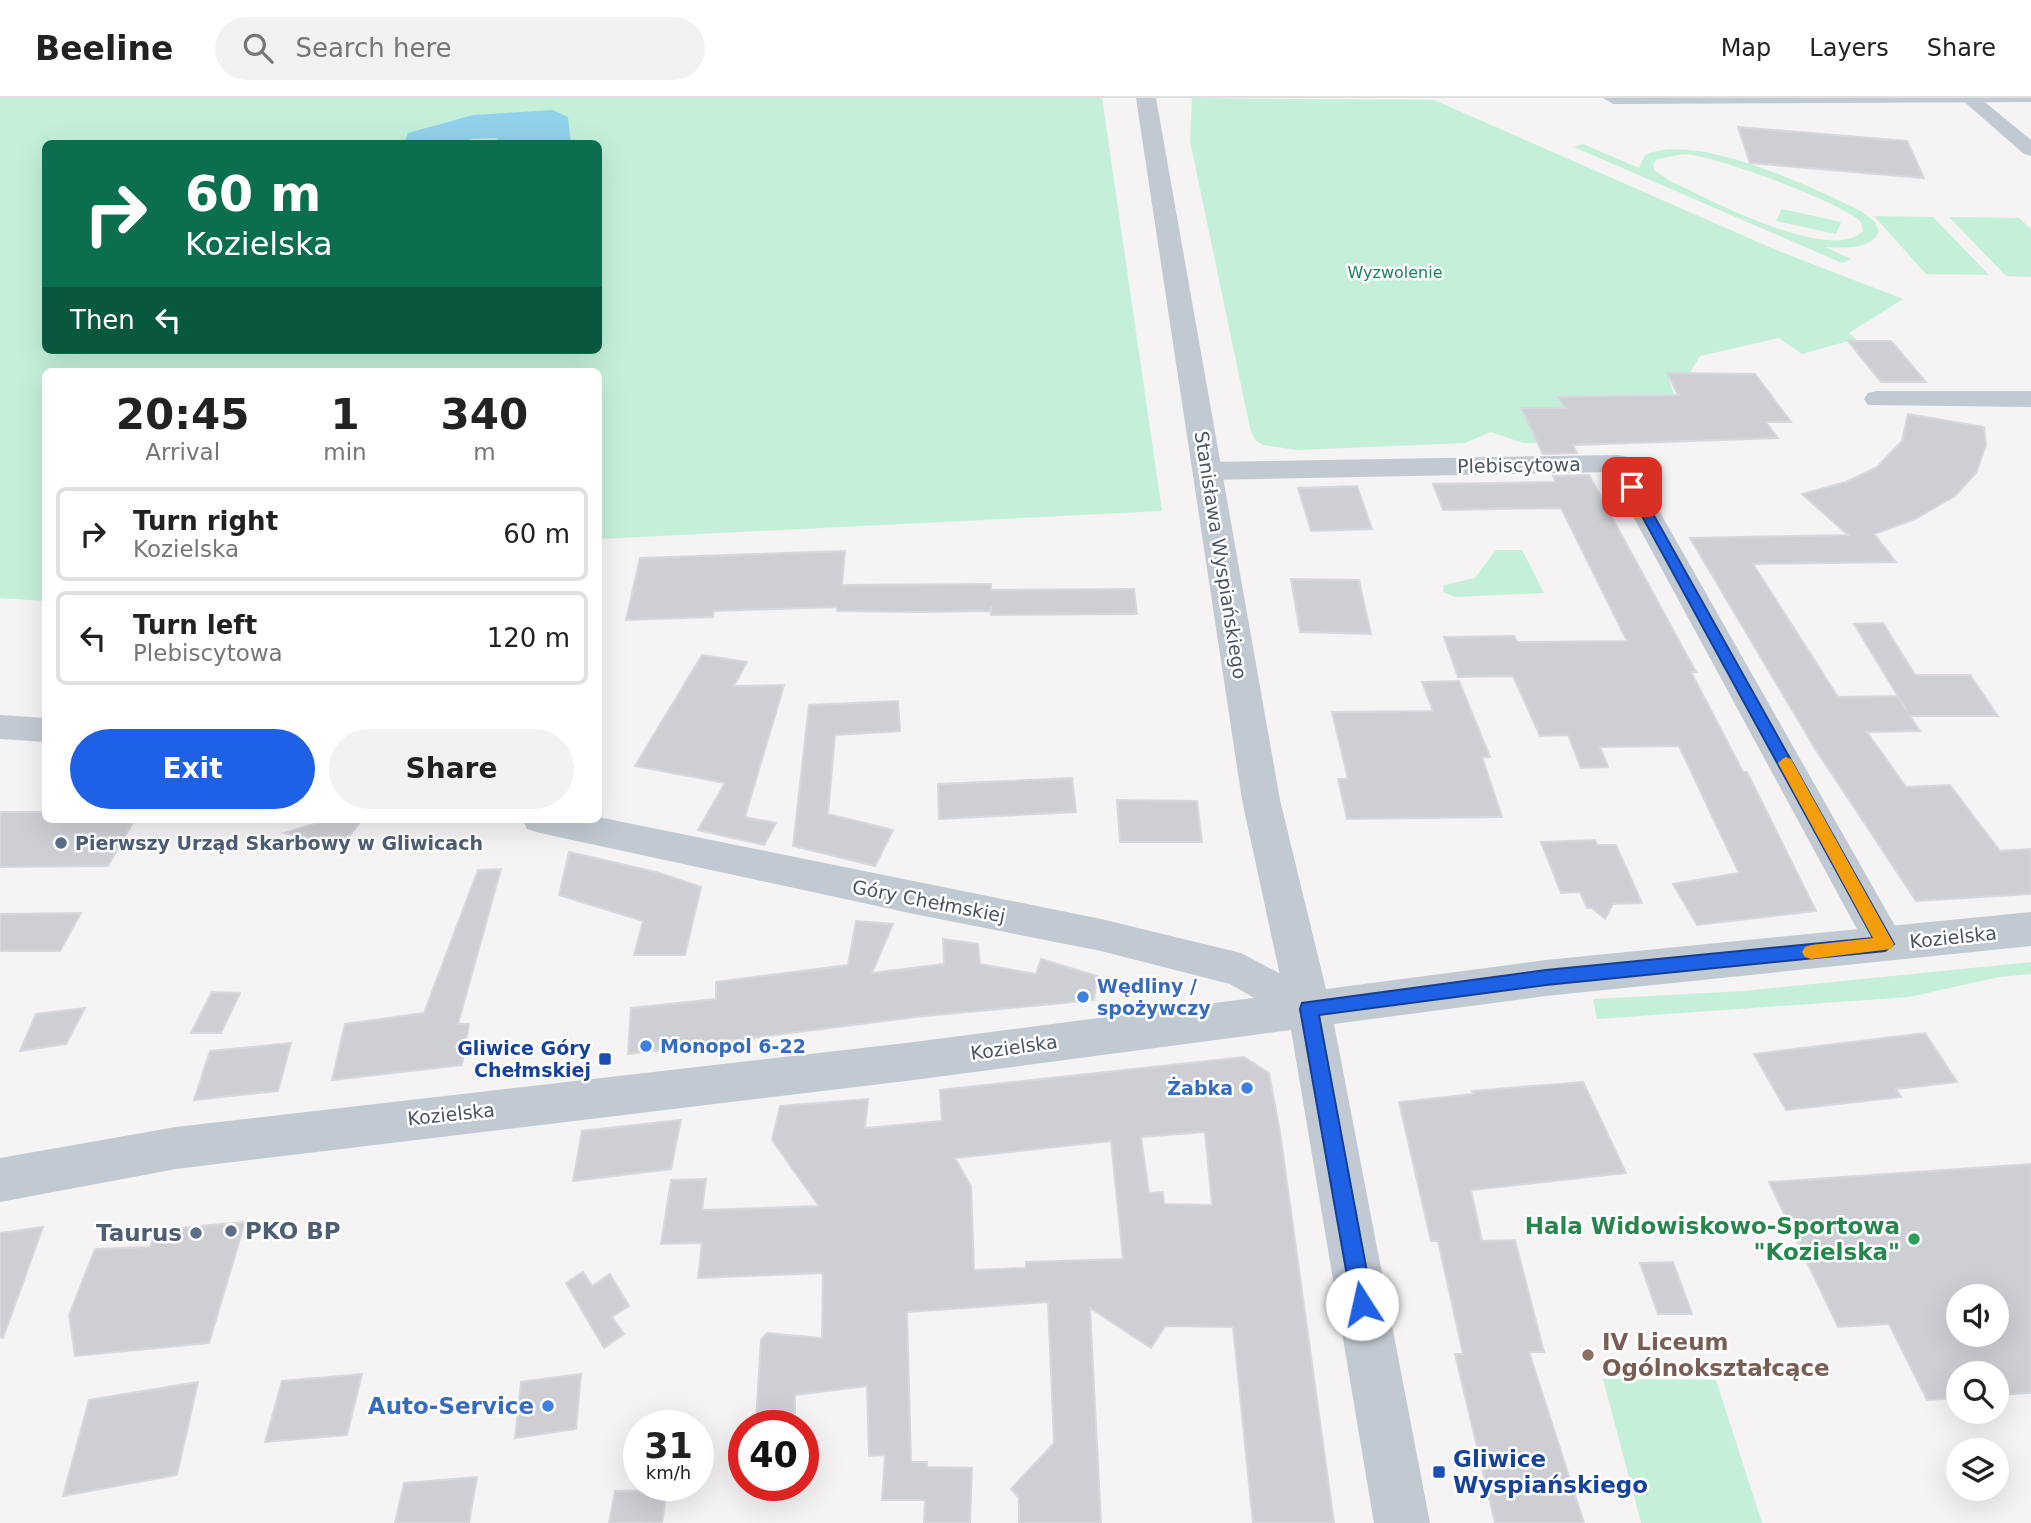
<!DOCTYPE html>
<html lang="en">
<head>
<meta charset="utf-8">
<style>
  body { margin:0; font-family:"DejaVu Sans",sans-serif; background:#f2f2f2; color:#222; height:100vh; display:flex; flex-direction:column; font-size:26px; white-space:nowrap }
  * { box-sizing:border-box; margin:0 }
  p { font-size:23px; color:#767676 }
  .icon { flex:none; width:38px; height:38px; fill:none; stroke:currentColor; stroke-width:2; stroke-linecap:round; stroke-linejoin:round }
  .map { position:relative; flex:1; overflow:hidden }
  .drawer { position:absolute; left:42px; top:270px; width:560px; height:455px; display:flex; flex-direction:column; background:#fff; border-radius:10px; box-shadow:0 7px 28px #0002 }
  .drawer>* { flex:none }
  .hud { position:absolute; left:42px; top:42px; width:560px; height:214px; border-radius:10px; box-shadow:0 7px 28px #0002; background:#0b6e4f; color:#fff; overflow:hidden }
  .tools { position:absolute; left:1946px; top:1186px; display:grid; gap:14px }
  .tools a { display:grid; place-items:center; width:63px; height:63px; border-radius:50%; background:#fff; box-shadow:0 7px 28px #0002; font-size:35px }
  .speed { position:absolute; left:623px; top:1312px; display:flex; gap:14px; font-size:35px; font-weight:700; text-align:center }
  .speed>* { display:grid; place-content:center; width:91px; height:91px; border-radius:50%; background:#fff; box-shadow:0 7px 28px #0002; line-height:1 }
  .speed small { font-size:18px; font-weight:400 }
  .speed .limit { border:10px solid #d22; background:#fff; color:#111 }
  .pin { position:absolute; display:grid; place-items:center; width:60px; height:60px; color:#fff; margin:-30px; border-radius:14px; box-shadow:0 4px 10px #0006 }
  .me { position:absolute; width:77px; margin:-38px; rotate:350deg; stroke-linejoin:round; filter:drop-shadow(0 0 5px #0008) }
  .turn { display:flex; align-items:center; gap:24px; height:147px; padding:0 28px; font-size:32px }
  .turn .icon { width:91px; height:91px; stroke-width:2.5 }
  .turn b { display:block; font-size:49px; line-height:60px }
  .then { display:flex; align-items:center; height:66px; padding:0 28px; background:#0003; gap:14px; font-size:26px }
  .eta { display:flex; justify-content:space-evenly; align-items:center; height:119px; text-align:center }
  .eta b { font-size:42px; font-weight:600; line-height:49px }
  .cta { display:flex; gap:14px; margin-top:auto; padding:14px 28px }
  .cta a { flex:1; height:80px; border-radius:42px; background:#1e61e4; color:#fff; font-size:28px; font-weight:600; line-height:80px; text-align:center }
  .cta a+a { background:#f2f2f2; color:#222 }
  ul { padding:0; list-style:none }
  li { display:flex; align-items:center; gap:21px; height:94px; margin:0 14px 10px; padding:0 14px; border:4px solid #e0e0e0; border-radius:10px }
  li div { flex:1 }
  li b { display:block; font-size:26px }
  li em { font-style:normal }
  header { display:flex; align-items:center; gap:42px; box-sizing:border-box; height:98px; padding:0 35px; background:#fff; border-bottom:2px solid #e0e0e0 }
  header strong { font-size:33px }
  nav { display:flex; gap:38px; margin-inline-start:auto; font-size:24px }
  .search { width:490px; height:63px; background:#f2f2f2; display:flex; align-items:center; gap:18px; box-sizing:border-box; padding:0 24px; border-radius:38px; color:#767676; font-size:26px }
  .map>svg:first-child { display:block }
  .green { fill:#c4f0d9; fill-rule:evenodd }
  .water { fill:#92d1ec }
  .building { fill:#cdcfd5; stroke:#d7d8de; stroke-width:2; fill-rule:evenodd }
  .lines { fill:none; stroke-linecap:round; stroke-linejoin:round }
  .minor { fill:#c1c9d2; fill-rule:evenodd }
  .tertiary { fill:#c1c9d2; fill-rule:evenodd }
  .route { fill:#1e61e4; stroke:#143f94; stroke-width:2 }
  .slow { fill:#f59e0b }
  .service-dot { fill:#5c6f8a; stroke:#fff; stroke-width:2.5 }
  .shop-dot { fill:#3f7fe0; stroke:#fff; stroke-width:2.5 }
  .transit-dot { fill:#1a4fb4; stroke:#fff; stroke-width:2.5 }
  .leisure-dot { fill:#2e9e5b; stroke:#fff; stroke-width:2.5 }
  .education-dot { fill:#8d6e63; stroke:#fff; stroke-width:2.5 }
  .labels { text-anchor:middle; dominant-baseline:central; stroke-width:5; stroke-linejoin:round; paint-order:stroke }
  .far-park-label { font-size:16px; fill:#198459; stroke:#fff }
  .street-label { font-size:19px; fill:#4a5461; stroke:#fff }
  .service-label { font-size:19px; font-weight:bold; fill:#4e5e75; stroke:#fff; text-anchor:start }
  .shop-label { font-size:19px; font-weight:bold; fill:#366cbe; stroke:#fff; text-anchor:start }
  .transit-label { font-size:19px; font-weight:bold; fill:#164399; stroke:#fff; text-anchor:end }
  .near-leisure-label { font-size:23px; font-weight:bold; fill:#27864d; stroke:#fff; text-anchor:end }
  .near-service-label { font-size:23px; font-weight:bold; fill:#4e5e75; stroke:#fff; text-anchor:start }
  .near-education-label { font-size:23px; font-weight:bold; fill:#785e54; stroke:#fff; text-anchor:start }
  .near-shop-label { font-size:23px; font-weight:bold; fill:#366cbe; stroke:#fff; text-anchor:end }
  .near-transit-label { font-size:23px; font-weight:bold; fill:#164399; stroke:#fff; text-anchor:start }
</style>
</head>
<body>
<header>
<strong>Beeline</strong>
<div class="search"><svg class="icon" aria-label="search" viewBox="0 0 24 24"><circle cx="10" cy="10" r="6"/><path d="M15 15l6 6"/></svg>Search here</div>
<nav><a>Map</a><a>Layers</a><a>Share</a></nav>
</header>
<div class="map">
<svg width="2031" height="1425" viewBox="0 0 2031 1425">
  <rect width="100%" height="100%" fill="#f5f3f3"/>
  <path class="green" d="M0,0H1102L1162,413L599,441L598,273H46L45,503L0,500ZM46,46H598V252H46Z
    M1192,0L1434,2L1776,152L1903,201L1849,235L1858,243H1848L1802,256L1779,240L1700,258L1689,276L1667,275L1674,297L1558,299L1566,311L1539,345H1523L1491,334L1465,345L1297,352L1263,347L1255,342L1250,330L1190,43Z
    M1583,46L1639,70L1645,57C1695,33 1812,89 1861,113L1875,124L1879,134C1870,152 1843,150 1825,149L1851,161L1842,165L1574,49ZM1684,56C1714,57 1841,104 1861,124L1863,133C1830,167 1705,99 1668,82L1654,72L1653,66L1657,61Z
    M1782,111L1841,124L1836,136L1776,123Z
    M1874,118L1933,119L1989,177L1926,176Z
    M1949,119L2019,120L2031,131V179L2006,178Z
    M1496,452H1522L1544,495L1455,499L1443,494L1444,487L1475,480Z
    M2031,864V876L1999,879L1909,899L1597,921L1593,901L1744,893Z
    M1603,1281L1716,1282L1762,1425H1641Z"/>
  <path class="water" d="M553,12L568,19L571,45H495L497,40L471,41L468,45H404L408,35L473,17Z"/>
  <path class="building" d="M1738,29L1907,43L1924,80L1750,65Z
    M1848,243H1891L1926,284H1881Z
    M1667,275L1755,276L1791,324H1766L1778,340L1573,347L1577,355L1543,356L1521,310H1565L1558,299L1678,297Z
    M1908,316L1984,329L1986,347L1976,375L1955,398L1915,421L1874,436L1896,464L1753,466L1838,599L1897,598L1907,613L1854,526L1883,525L1915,577H1970L1998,618H1910L1920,633L1867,634L1906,689L1950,687L2000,753L2031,751V796L1916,803L1814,649L1690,440L1848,437L1802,396L1846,384L1877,369L1902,343Z
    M1589,377L1696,574H1691L1743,674H1747L1816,813L1697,827L1673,786L1739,775L1679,648L1600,649L1608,669L1581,670L1568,637L1540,638L1513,578L1458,579L1444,539L1514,538L1517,544L1627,543L1561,410L1443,412L1433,386L1556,384L1553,378Z
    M1357,388L1372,431L1311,433L1298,390Z
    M845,453L842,487L991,486V492L1134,491L1137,516L991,517V508L990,513L918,514L837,513V509L714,513L713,519L626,522L640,460Z
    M1291,481L1359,482L1371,536L1300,534Z
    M702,557L747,564L734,588L784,587L745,719L776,725L764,747L698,732L725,685L635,668Z
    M1459,583L1490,659H1482L1502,719L1347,721L1338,681H1348L1332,614L1433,613L1422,584Z
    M898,603L900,633L835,637L828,716L893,732L875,768L793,748L809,607Z
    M1072,680L1076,714L939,721L938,686Z
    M1117,702L1197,703L1202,744H1120Z
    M0,714H46V721H135L108,768L0,769Z
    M329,721H363L342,747L284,735Z
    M1595,742L1597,747H1616L1642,805L1613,806L1605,821L1592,810H1587L1580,794L1561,795L1541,744Z
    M569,754L656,774L701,789L685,857H634L643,823L559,797Z
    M501,771L458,926H469L462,967L332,982L345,926L424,915L478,772Z
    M81,815L60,853H0V816Z
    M856,823L893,826L872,875L944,866L943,841L978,846L980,866L1036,876L1041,861L1097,878L1094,902L915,919L628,956L631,910L716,901V884L848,867Z
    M212,894L240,895L221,935H191Z
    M85,910L66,946L20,953L36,916Z
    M1925,935L1957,984L1896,991L1901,999L1786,1012L1754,956Z
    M291,945L278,993L194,1002L210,953Z
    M1244,959L1269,975L1280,1034L1334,1425H1253L1233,1229L1165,1228L1151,1250L1090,1210L1101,1425H1019V1400L1011,1391L1054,1345L1048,1204L907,1214L911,1364H927V1369L972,1370L970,1425H924L925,1402H882L885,1357L869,1358L867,1288L795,1297V1315L756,1321L761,1242L767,1235L822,1240L823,1175L698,1180L702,1145L661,1146L671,1082L706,1081L702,1112L819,1108L772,1042L780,1008L868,1001L865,1030L942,1023L940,992ZM1205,1034L1212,1107L1164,1106L1163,1094L1149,1095L1141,1039ZM1111,1043L1123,1161L1026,1164V1170L974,1172L971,1088L955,1060Z
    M1583,984L1626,1075L1471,1092L1482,1143L1515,1142L1544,1254H1529L1584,1425H1495L1455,1256H1463L1438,1143H1431L1399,1004L1474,996L1472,993Z
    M681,1022L671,1071L573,1083L582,1033Z
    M2031,1066V1295L1997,1297V1276H1958V1300L1927,1302L1889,1226L1838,1229L1769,1084ZM1958,1199H1997V1237H1958Z
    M245,1124L209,1245L75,1258L69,1217L95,1151L150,1149L156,1132Z
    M43,1129L3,1240L0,1239V1135Z
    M1673,1164L1692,1216H1658L1640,1165Z
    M583,1174L592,1188L610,1176L629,1208L612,1219L624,1236L604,1250L566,1185Z
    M362,1276L347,1337L265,1344L282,1283Z
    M581,1276L576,1331L515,1340L521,1284Z
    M198,1284L177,1377L63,1398L89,1302Z
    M477,1379L469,1425H395L404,1385Z
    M667,1392L662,1425H609L615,1393Z"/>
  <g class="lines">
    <path class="minor" d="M1960,0H1980L2031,42V58L2024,56Z
      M1877,293H2031V309L1868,307L1864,301L1868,295Z
      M1618,357L1628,359L1632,365L1899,835L1905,846L1899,857L1885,862L1871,857L1609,374L1207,382L1197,379L1193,373L1197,367L1207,364Z
      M0,617L46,620V644L0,641Z
      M598,719L1101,821L1241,855L1324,899L1330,911L1324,923L1309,928L1294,923L1230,886L1101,853L914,816L540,735L527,731L522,721Z"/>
    <path class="tertiary" d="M1136,0H1156L1280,702L1326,891L1546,862L2031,814V848L1546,898L1334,926L1430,1425H1374L1291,932L906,983L176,1071L0,1104V1060L176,1029L906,945L1284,896L1242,702Z
      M1603,0H2031V4L1613,6Z"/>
  </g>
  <path class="route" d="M1632,385L1638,389L1894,846L1885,853L1546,887L1319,917L1373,1206L1370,1213L1362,1216L1355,1213L1352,1206L1300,911L1302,905L1546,872L1873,840L1626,389Z"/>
  <path class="slow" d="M1785,659L1791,661L1891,841L1894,846L1891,851L1811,861L1805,859L1802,854L1805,849L1811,847L1873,840L1778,665Z"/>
  <g class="service-dot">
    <circle cx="61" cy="745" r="7"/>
    <circle cx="231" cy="1133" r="7"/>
    <circle cx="196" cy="1135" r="7"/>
  </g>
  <g class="shop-dot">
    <circle cx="1083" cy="899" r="7"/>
    <circle cx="646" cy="948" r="7"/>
    <circle cx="1247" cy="990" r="7"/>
    <circle cx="548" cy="1308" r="7"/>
  </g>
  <g class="transit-dot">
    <rect x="598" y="954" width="14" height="14" rx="3.5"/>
    <rect x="1432" y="1367" width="14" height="14" rx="3.5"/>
  </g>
  <circle class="leisure-dot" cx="1914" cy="1141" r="7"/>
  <circle class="education-dot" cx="1588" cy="1257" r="7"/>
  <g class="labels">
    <g class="far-park-label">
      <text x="1395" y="174">Wyzwolenie</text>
    </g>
    <g class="street-label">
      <text transform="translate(1519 367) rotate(-1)">Plebiscytowa</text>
      <text transform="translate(1221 457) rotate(81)">Stanisława Wyspiańskiego</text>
      <text transform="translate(929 803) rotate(11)">Góry Chełmskiej</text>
      <text transform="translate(1953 839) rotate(-6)">Kozielska</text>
      <text transform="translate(1014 949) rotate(-8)">Kozielska</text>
      <text transform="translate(451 1016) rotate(-6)">Kozielska</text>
    </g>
    <g class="service-label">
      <text x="75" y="745">Pierwszy Urząd Skarbowy w Gliwicach</text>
    </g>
    <g class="shop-label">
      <text x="1097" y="888">Wędliny /<tspan x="1097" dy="22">spożywczy</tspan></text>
      <text x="660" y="948">Monopol 6-22</text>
      <text x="1233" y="990" text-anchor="end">Żabka</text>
    </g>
    <g class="transit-label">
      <text x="591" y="950">Gliwice Góry<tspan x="591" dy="22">Chełmskiej</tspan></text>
    </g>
    <g class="near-leisure-label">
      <text x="1900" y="1128">Hala Widowiskowo-Sportowa<tspan x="1900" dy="26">"Kozielska"</tspan></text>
    </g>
    <g class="near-service-label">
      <text x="245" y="1133">PKO BP</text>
      <text x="182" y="1135" text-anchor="end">Taurus</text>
    </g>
    <g class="near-education-label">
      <text x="1602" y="1244">IV Liceum<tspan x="1602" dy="26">Ogólnokształcące</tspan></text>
    </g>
    <g class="near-shop-label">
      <text x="534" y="1308">Auto-Service</text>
    </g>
    <g class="near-transit-label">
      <text x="1453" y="1361">Gliwice<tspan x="1453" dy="26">Wyspiańskiego</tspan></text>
    </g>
  </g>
</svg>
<div class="tools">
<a><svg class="icon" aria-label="sound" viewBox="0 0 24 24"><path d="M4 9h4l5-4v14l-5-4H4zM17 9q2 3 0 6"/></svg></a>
<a><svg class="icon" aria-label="search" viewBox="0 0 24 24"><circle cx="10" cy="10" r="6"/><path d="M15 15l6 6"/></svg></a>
<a><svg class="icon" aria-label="layers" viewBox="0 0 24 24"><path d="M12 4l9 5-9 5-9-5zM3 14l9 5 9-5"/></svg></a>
</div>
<div class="speed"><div>31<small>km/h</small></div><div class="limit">40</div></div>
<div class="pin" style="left:1632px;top:389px;background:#d93025"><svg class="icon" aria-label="arrive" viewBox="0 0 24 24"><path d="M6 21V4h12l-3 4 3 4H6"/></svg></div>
<svg class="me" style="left:1362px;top:1206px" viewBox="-20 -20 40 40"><circle r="19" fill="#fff"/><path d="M0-13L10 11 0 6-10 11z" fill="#1e61e4"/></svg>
<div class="hud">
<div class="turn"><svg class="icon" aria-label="right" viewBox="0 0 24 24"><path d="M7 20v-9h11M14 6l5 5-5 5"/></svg><div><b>60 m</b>Kozielska</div></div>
<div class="then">Then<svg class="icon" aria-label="left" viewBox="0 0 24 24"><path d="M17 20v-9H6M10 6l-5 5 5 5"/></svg></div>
</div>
<section class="drawer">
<div class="eta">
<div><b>20:45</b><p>Arrival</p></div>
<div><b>1</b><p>min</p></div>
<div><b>340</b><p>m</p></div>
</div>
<ul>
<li><svg class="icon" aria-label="right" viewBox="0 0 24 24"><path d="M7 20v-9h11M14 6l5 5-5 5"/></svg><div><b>Turn right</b><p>Kozielska</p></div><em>60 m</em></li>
<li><svg class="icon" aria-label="left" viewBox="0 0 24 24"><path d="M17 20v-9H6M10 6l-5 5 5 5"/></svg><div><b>Turn left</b><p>Plebiscytowa</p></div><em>120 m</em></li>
</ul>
<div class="cta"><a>Exit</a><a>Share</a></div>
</section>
</div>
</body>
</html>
